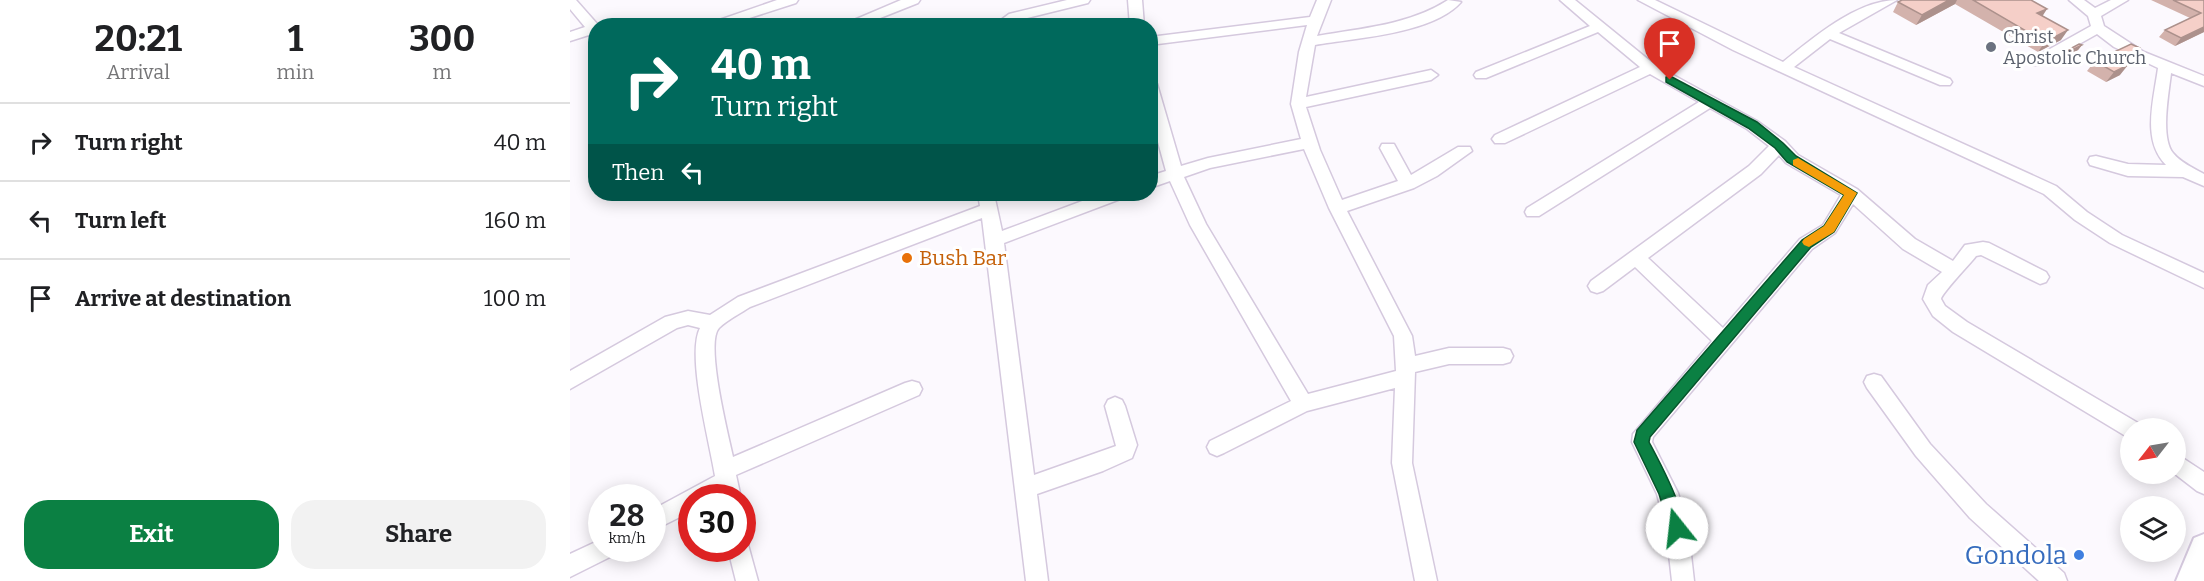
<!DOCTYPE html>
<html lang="en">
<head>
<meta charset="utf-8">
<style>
  body { margin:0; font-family:Bitter,serif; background:#f2f2f2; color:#202124; height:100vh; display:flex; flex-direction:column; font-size:22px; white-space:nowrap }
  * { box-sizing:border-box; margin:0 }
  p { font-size:20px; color:#757577 }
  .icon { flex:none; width:33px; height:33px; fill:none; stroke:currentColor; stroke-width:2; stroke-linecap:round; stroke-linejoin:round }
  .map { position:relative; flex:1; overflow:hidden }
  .panel { display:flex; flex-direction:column; background:#fff; width:570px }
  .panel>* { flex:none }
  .top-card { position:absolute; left:18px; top:18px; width:570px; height:183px; border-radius:24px; box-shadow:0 3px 15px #0003; background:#00695c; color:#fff; overflow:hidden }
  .needle { width:39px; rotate:239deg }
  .controls { position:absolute; left:1550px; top:418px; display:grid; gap:12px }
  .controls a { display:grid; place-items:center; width:66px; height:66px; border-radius:50%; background:#fff; box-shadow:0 3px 15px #0003; font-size:30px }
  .speed { position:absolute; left:18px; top:484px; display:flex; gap:12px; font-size:30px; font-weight:700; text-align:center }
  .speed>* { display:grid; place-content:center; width:78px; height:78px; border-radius:50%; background:#fff; box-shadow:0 3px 15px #0003; line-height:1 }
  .speed small { font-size:15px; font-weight:400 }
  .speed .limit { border:9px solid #d22; background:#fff; color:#111 }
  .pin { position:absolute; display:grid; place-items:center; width:51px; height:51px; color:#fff; margin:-62px -26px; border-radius:50% 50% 50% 0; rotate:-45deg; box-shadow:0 0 6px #0007 }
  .pin .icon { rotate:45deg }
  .me { position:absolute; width:66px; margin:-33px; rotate:344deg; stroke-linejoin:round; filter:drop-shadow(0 0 4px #0008) }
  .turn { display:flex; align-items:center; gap:21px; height:126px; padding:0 24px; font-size:27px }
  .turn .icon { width:78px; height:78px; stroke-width:2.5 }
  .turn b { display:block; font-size:42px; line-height:51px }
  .then { display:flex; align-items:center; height:57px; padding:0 24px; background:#0003; gap:12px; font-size:22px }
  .eta { display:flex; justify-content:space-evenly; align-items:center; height:102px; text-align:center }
  .eta b { font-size:36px; font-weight:700; line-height:42px }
  .primary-button { display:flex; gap:12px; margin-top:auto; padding:12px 24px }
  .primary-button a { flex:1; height:69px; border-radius:24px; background:#0b8043; color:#fff; font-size:24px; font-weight:700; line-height:69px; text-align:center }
  .primary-button a+a { background:#f2f2f2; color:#202124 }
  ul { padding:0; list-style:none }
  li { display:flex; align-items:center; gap:18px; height:78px; padding:0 24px; border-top:2px solid #e0e0e0 }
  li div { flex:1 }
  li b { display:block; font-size:22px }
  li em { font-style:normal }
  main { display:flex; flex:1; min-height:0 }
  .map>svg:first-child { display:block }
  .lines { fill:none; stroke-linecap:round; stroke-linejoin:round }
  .minor-casing { stroke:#d5c9de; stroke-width:3 }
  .major-casing { stroke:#d5c9de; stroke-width:4 }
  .minor { fill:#fff; fill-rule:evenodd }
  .major { fill:#fff; fill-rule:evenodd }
  .wall { fill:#d3b2ac }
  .shaded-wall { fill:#ac918c }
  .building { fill:#f5cfc8; stroke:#ac918c; stroke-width:1.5 }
  .route { fill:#0b8043; stroke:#07532c; stroke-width:1.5 }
  .slow { fill:#f59e0b }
  .worship-dot { fill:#6b7280; stroke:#fff; stroke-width:2 }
  .food-dot { fill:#e8710a; stroke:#fff; stroke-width:2 }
  .shop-dot { fill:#3f7fe0; stroke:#fff; stroke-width:2 }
  .labels { text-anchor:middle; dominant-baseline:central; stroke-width:6; stroke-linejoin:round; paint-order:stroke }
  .far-worship-label { font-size:18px; fill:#5b616d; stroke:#fff; text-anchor:start }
  .food-label { font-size:21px; fill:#c56008; stroke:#fff; text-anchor:start }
  .near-shop-label { font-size:26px; fill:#366cbe; stroke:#fff; text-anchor:end }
</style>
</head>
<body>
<main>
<section class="panel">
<div class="eta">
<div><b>20:21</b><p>Arrival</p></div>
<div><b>1</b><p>min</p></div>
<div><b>300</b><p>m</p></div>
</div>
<ul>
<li><svg class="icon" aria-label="right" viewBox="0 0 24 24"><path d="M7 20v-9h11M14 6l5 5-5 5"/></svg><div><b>Turn right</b></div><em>40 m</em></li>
<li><svg class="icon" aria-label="left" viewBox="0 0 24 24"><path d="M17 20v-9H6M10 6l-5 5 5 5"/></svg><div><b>Turn left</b></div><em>160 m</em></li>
<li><svg class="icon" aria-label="arrive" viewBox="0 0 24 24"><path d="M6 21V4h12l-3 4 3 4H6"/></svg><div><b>Arrive at destination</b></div><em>100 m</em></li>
</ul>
<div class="primary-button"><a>Exit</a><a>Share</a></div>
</section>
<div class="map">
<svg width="1634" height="581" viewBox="0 0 1634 581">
  <rect width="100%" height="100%" fill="#fcf9fe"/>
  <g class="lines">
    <g class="minor-casing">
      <path id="minor" d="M0,0H6L29,26H26V35L22,34L0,41V32L15,27L0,9Z
        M207,0H228L226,3L155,26H132Z
        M331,0H350L348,3L290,26H270Z
        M497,0H520L518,3L449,20L440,26H423L439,14Z
        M558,0H572L574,26H560Z
        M747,0H761L747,36C793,28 839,25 878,0L891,2C863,34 785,38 745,45L736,97L861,70L868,75L861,80L736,107L750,150L772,200L828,181L810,148L812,144H824L841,175L888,147H900L902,151L867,176L844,188L777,211L842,336L845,356L879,348H933L940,350L943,356L940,362L933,364H879L845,372L842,463L867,581H845L822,463L825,388L737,411L654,453L647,456L640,453L637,447L640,441L721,401L620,225L600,181L580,188V176L596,171L580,113V80L587,84L611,166L638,158L731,139L721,104L729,52L737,25L580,45V37L740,17ZM734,149L759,208L824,336L826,371L738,394L636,224L614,177L640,168Z
        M990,0H1005L1085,65L1187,121L1215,141L1228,155L1287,189L1345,239L1383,261L1395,245L1413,242L1419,243L1476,272L1479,277L1476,282L1470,284L1411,255L1406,256C1400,264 1372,293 1371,299L1375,306L1397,322L1568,423L1571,429H1560V437L1554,435L1383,332L1363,316L1353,299L1358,285L1372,272L1333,249L1283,204L1265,233L1242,249L1083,437L1082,442L1108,493L1118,528L1124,581H1102L1096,528L1087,494L1062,442L1063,434L1142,341L1065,267L1033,291L1027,293L1021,291L1018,286L1021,281L1179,166L1199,146L1177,129L1140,108L969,216H957L955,212L957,208L1129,102L1080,74L935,143H925L922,139L925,135L1070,67L1028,32L916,78H906L904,75L906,72L1020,26ZM1209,155L1216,163L1271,195L1253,225L1230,239L1153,328L1078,258L1191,174Z
        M1068,0H1085L1213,62C1243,38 1287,0 1327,0L1269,33L1380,79L1382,82L1380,85H1370L1260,39L1224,67L1486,186L1517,212L1552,235L1634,273V288L1540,243L1505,220L1474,194L1163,50Z
        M1499,0H1514L1525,8L1541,0H1558L1531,16L1534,26L1574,52L1634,76V86L1601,73C1599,92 1590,137 1603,153C1610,162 1623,168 1634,174V186L1613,177L1558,176L1520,165L1518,161L1520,157L1526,156L1558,164L1596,165C1571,140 1584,99 1588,68L1544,47L1527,34L1472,65H1462L1460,62L1462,59L1521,26L1518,16Z
        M408,194H424L432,231L531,194H555L553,198L434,243L464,475L546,446L535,406L538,400L545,397L552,400L555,406L567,445L562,458L533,471L467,494L478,581H456L412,218L180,307C171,313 157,320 149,328C135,343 158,434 163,457L335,383L342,381L349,383L352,389L349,395L166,475L171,498H122V511L82,531V510L145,476C140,443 116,356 130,328L118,325L107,328L0,389V371L95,317L118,311L140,315L168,297L410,206Z
        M1304,374L1311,376L1360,444L1416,504L1494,573L1497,581H1469L1400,518L1346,456L1297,388L1294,382L1297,376Z
        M1605,453L1634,472V494L1627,491L1605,474Z
        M32,539V549H43L40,557L0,577V554Z
        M172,540L177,541L188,581H166L158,549H172Z"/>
    </g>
    <g class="major-casing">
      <path id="major" d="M1634,534V581H1606L1624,538Z"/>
    </g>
    <use href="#minor" class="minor"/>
    <use href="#major" class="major"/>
  </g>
  <path class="wall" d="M1332,0H1461L1491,40L1468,52L1385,4L1346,25L1323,12L1328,2Z
    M1581,0H1634V32L1605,46L1589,37L1595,30L1620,18Z
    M1512,45L1508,50L1494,57L1492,56L1496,51Z
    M1525,61L1550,75L1536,82L1517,71Z"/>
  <path class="shaded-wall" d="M1379,0H1387L1385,4L1346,25L1352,15Z
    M1477,9L1470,20L1467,13Z
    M1634,27V32L1605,46L1611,38Z
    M1498,30L1491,40L1468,52L1475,42Z
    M1512,45L1508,50L1494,57L1498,52Z
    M1558,65L1550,75L1536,82L1544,72Z"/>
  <path class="building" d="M1332,0H1379L1352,15L1328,2Z
    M1403,0H1461L1477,9L1467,13L1498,30L1475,42Z
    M1603,0H1634V27L1611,38L1595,30L1631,13Z
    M1509,44L1512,45L1498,52L1496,51Z
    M1561,44L1570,48L1558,65L1544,72L1525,61Z"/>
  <path class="route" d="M1100,76L1187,122L1213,143L1226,156L1287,193L1264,232L1241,247L1080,437L1079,442C1088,459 1120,517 1113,534L1107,536L1101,534L1089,494L1064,442L1067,430L1232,240L1254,226L1274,195L1217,162L1205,148L1178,128L1096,82V77Z"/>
  <path class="slow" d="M1228,158L1287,193L1264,232L1239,247L1234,245L1232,242L1234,239L1254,226L1274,195L1223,165V160Z"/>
  <circle class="worship-dot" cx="1421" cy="47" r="6"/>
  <circle class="food-dot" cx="337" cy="258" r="6"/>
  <circle class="shop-dot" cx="1509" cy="555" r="6"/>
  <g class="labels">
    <g class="far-worship-label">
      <text x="1433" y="37">Christ<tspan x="1433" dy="21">Apostolic Church</tspan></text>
    </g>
    <g class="food-label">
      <text x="349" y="258">Bush Bar</text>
    </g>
    <g class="near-shop-label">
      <text x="1497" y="555">Gondola</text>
    </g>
  </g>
</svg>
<div class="controls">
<a><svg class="needle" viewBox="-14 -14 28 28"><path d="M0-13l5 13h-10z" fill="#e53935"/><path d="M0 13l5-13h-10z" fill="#757577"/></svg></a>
<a><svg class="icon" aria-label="layers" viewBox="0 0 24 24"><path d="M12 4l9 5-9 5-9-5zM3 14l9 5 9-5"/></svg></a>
</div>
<div class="speed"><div>28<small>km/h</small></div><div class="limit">30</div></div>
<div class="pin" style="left:1100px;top:80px;background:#d93025"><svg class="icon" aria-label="arrive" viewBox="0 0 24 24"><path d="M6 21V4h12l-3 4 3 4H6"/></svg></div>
<svg class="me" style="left:1107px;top:528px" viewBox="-20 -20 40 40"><circle r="19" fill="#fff"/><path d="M0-13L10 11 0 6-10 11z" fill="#0b8043"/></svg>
<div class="top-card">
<div class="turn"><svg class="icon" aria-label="right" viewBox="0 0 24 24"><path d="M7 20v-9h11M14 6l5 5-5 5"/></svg><div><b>40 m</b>Turn right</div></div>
<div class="then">Then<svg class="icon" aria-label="left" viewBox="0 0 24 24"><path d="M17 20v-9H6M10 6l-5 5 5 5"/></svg></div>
</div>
</div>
</main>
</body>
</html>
